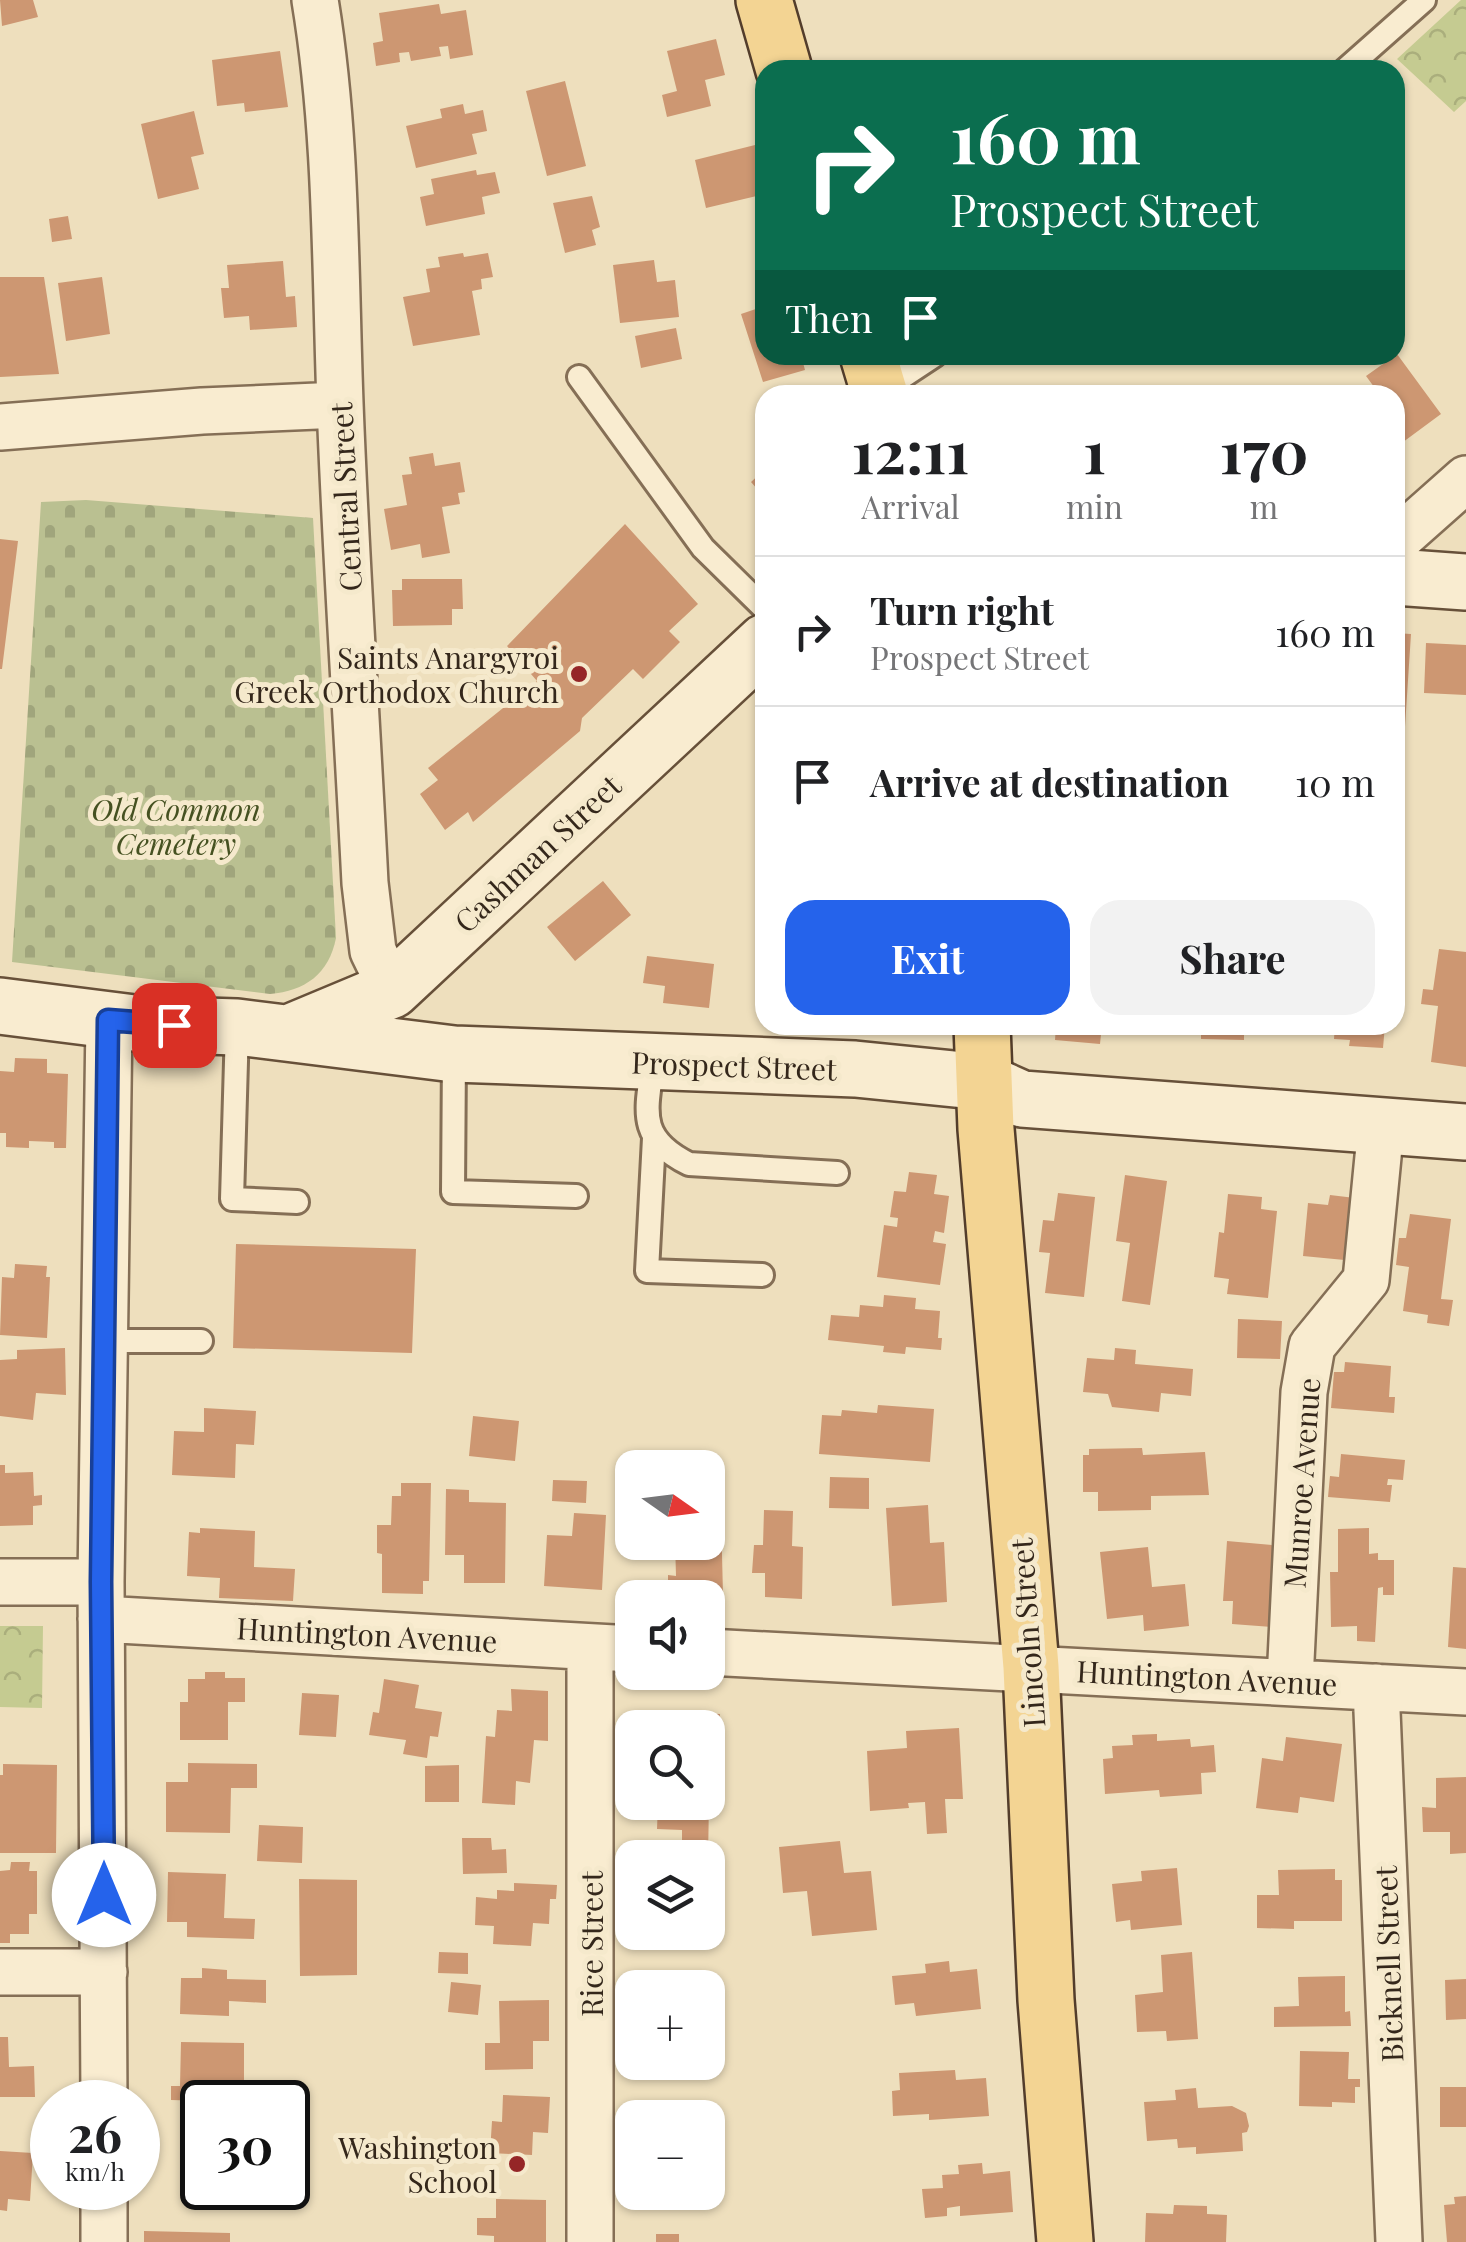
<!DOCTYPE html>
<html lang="en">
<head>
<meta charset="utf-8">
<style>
  body { margin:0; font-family:"Playfair Display",serif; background:#f2f2f2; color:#202124; height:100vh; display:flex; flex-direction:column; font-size:38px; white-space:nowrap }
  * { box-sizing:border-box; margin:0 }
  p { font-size:32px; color:#757577 }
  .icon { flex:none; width:55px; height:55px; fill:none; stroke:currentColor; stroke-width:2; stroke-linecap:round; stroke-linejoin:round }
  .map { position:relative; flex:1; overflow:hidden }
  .drawer { position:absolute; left:755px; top:385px; width:650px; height:650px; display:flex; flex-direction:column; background:#fff; border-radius:30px; box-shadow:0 2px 8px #0004 }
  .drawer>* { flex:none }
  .hud { position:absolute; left:755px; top:60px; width:650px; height:305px; border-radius:30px; box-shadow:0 2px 8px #0004; background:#0b6e4f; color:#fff; overflow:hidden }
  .needle { width:65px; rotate:104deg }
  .fabs { position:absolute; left:615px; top:1450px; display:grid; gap:20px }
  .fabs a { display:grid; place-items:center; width:110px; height:110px; border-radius:20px; background:#fff; box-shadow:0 2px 8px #0004; font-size:50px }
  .speed { position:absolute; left:30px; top:2080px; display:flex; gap:20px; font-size:50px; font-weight:700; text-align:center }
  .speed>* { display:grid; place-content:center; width:130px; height:130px; border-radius:50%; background:#fff; box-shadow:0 2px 8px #0004; line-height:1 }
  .speed small { font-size:25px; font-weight:400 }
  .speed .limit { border:5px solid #111; border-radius:15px; background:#fff; color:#111 }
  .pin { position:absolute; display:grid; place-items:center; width:85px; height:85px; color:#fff; margin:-42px; border-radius:20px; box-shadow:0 5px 15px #0006 }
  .me { position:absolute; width:110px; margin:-55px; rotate:0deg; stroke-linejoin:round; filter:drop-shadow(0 0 8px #0008) }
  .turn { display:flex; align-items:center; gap:35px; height:210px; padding:0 30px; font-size:45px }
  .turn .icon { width:130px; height:130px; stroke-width:2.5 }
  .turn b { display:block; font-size:70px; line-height:85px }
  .then { display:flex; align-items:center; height:95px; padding:0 30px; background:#0003; gap:20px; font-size:38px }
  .eta { display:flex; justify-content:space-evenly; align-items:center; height:170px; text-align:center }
  .eta b { font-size:60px; font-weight:700; line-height:70px }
  .action { display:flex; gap:20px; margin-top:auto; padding:20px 30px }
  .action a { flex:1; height:115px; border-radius:30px; background:#2563eb; color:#fff; font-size:40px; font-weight:700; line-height:115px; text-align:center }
  .action a+a { background:#f2f2f2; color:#202124 }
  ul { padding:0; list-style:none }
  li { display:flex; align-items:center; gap:30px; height:150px; padding:0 30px; border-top:2px solid #e0e0e0 }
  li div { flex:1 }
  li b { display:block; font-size:38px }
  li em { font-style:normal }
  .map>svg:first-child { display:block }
  .cemetery { fill:url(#cemetery-stones) }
  .park { fill:url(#park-crowns) }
  .building { fill:#cd9772 }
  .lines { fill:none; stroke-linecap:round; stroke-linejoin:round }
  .lane-casing { stroke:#856f56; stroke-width:28 }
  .street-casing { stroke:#856f56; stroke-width:50 }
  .secondary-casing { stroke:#675039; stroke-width:60 }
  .primary-casing { stroke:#533d2b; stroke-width:60 }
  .lane { stroke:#f9ecd0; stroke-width:22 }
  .street { stroke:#f9ecd0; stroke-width:45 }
  .secondary { stroke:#f9ecd0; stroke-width:55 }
  .primary { stroke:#f3d493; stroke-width:55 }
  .route-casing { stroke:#184099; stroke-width:25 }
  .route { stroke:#2563eb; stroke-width:18 }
  .poi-dot { fill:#952627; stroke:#f5e9cc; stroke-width:4 }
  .labels { text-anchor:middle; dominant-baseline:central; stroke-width:10; stroke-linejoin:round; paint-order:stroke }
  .street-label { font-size:30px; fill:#34271b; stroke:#f5e9cc }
  .poi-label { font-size:30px; fill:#34271b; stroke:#f5e9cc; text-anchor:end }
  .park-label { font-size:30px; font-style:italic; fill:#455121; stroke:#f5e9cc }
</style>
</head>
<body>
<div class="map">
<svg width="1466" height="2242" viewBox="0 0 1466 2242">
  <defs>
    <pattern id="cemetery-stones" width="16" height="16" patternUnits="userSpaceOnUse" patternTransform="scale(2.5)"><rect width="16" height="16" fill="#bac091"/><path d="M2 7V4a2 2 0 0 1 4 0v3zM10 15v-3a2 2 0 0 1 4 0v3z" fill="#a0a57c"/></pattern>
    <pattern id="park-crowns" width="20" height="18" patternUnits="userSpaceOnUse" patternTransform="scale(2.5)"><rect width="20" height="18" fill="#c5cb91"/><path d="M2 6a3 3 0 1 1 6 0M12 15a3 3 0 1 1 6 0" fill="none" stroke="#aaae7c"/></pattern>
  </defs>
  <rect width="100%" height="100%" fill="#eedfbd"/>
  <path class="cemetery" d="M86,500L313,518L336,938C329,974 305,991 270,994L12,962L41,502Z"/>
  <path class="park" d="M1461,0H1466V101L1454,112L1397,59Z
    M0,1626H43L42,1708L0,1707Z"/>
  <path class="building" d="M0,0H33L38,17L2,26Z
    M439,4L441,14L466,10L473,55L450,59L448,46L439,47L441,56L411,61L409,52L399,53L400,62L376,66L373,43L383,41L379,13Z
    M716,39L725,75L705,80L711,106L667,117L662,95L677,91L667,51Z
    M280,51L288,107L245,112L244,103L217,106L212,60Z
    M565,81L586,166L547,176L526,91Z
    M463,104L465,114L483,110L487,131L472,134L477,154L416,168L406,126L442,118L440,109Z
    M194,111L204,154L191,157L199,189L158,199L141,124Z
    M763,143L765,194L706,208L695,160Z
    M476,170L477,175L495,172L500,193L482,197L485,214L426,226L420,197L434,194L431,179Z
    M592,196L600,227L592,230L596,245L565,253L553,203Z
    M68,216L72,239L52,242L49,219Z
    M463,253L464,257L488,253L493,277L481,279L482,289L472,291L480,335L413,346L403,297L430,292L426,269L440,267L438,257Z
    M654,260L657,282L675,280L679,317L620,323L613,265Z
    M283,261L286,297L295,296L297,327L250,330L249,316L224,318L221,288H229L227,265Z
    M0,277H44L59,374L0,377Z
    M102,277L110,334L66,341L58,283Z
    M765,306V355H801L805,370L763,382L741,314Z
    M676,328L682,359L641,368L635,336Z
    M1397,354L1441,414L1395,448V395H1380L1366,376Z
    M433,453L435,466L460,462L465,492L458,493L460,504L442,507L450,553L422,558L420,544L391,550L384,509L407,505L402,475L412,474L409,457Z
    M765,469V498L751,482Z
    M625,524L698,604L669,631L680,642L643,679L633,669L582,718L580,731L473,822L468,812L445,830L420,794L438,780L428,768L537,681L507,646Z
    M0,539L18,541L2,669H0Z
    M402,579H462L463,609H452V625L393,626L392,590H402Z
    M1395,633L1411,634L1404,742L1395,741Z
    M1426,643L1466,645V695L1424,693Z
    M603,881L631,915L575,961L547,927Z
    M1439,949L1466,952V1067L1431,1062L1438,1006L1421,1004L1423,989L1433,990Z
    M647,956L714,964L709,1008L663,1003L665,986L643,983Z
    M1056,1025H1102L1100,1044L1055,1040Z
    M1201,1025H1244V1040L1201,1039Z
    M1335,1025H1385L1383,1048L1349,1046L1350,1040L1334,1039Z
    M15,1058L47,1059V1073L68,1074L66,1148H54V1142L29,1141V1148L6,1147V1133H0V1071L14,1072Z
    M909,1172L937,1175L934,1194L949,1196L944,1233L935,1231L933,1242L946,1244L940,1285L877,1277L884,1225L897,1227L898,1218L890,1217L894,1191L906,1192Z
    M1125,1175L1167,1181L1150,1305L1122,1301L1130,1243L1116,1241Z
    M1058,1193L1095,1197L1084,1297L1045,1293L1050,1253L1039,1252L1043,1220L1054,1221Z
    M1228,1194L1262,1197L1261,1209L1277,1211L1268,1298L1227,1294L1229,1279L1214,1277L1219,1232L1224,1233Z
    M1330,1195L1355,1198V1261L1303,1256L1308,1203L1328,1205Z
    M1410,1214L1451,1219L1441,1299L1453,1300L1449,1326L1427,1323L1428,1315L1403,1311L1409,1267L1396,1265L1399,1238H1406Z
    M236,1244L416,1249L412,1353L233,1348Z
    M15,1264L47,1266L46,1277H50L47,1338L0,1335L2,1277L14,1278Z
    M884,1295L916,1298L915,1309L940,1311L938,1338H942L941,1350L906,1347L905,1354L883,1352L884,1346L828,1340L831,1315L859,1317L860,1305L883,1307Z
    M1238,1319L1282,1321L1280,1359L1237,1358Z
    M65,1348L66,1395L36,1393L33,1420L0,1416V1360L17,1359V1350Z
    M1115,1348L1136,1350L1135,1364L1193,1369L1191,1396L1161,1393L1159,1412L1112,1407L1108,1394L1083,1392L1087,1358L1114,1360Z
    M1345,1362L1391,1366L1389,1397H1395L1394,1413L1331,1408L1334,1372H1344Z
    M878,1405L934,1409L930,1462L819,1454L822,1415L841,1416L842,1410L877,1413Z
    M204,1408L256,1411L254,1445L236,1444L235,1478L172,1475L174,1431L204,1432Z
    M473,1416L519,1421L515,1461L469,1456Z
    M1142,1448L1143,1455L1205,1452L1209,1495L1151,1496V1510L1098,1511V1492H1083V1455H1089V1449Z
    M1341,1454L1405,1460L1403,1480L1388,1479L1387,1485H1392L1390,1502L1328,1497L1330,1476L1339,1477Z
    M0,1465H5V1473L33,1472L34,1496L42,1495V1505L33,1506V1525L0,1526Z
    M830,1477L869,1478V1509L829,1508Z
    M553,1480L587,1481L586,1503L552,1501Z
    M401,1483H431L429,1581H423V1594L382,1593V1554L377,1553V1525H391L392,1496H401Z
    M446,1489L469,1490V1502L506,1503L505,1583H464V1555H445Z
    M928,1505L930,1543L944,1542L947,1602L892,1606L886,1508Z
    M764,1510L793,1511L792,1546L803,1547L802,1599L765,1597V1573H752L754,1545H763Z
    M574,1513L606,1515L602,1590L544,1586L547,1535L572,1536Z
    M708,1513H721L723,1595H717L718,1610H708V1598H668V1575L676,1576L675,1542H708Z
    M200,1528L255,1531L254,1567L295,1569L293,1601L219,1598L220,1578L187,1576L189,1532L200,1533Z
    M1369,1528V1554L1378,1553V1560H1394V1595H1383V1587L1378,1588L1375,1642L1357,1641V1626L1331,1627L1330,1572H1338V1529Z
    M1227,1541L1282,1546L1272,1627L1232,1624L1233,1601H1223Z
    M1148,1547L1152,1587L1185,1584L1189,1626L1144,1631L1143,1615L1107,1619L1100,1552Z
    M1453,1567L1466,1568V1649L1448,1647Z
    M205,1672H225V1678H245V1702H228V1740H180V1702H188V1679H205Z
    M384,1679L419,1685L415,1708L442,1712L438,1737L430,1736L427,1758L403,1754L406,1740L369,1735L373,1712L379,1713Z
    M511,1689L548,1691V1741L534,1740L530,1783L516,1781L515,1805L482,1803L486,1736L495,1737L497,1710L512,1711Z
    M302,1693L339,1695L336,1737L299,1735Z
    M653,1711L720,1714L717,1768H708V1728H653Z
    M959,1728L963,1799H945L947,1833L927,1834L925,1802L908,1803L909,1808L870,1811L867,1751L907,1748L906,1731Z
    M1157,1734V1741L1190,1739L1191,1747L1214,1745L1216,1772L1201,1773L1202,1794L1160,1797L1159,1790L1105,1794L1103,1759L1113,1758L1112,1746L1133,1745L1132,1735Z
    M1286,1737L1342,1744L1334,1802L1300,1797L1298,1813L1256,1808L1262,1758L1283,1761Z
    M188,1763L257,1764V1788H231L230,1833L166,1832V1782H188Z
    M3,1764L57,1765L56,1853H0V1775H3Z
    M459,1765V1802H425V1766Z
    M1466,1777V1853L1450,1854V1832H1423L1422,1807L1436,1808V1778Z
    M658,1802H709L708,1858H682V1830L657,1829Z
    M259,1825L303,1827L302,1863L257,1861Z
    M462,1838H491L492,1850L506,1849L507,1873L463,1874Z
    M840,1841L844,1873L871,1871L877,1930L812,1936L807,1891L783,1893L779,1847Z
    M11,1862H30L29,1871H37V1914H29V1934H10V1943H0V1871L10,1870Z
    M1177,1868L1182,1925L1131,1930L1130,1920L1116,1922L1112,1884L1142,1881L1141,1871Z
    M1335,1869V1880H1342V1921H1294V1929L1257,1928V1895H1279L1278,1870Z
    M168,1872L226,1874L224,1918L255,1919L254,1939L187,1937V1922H167Z
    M299,1879L357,1880V1975L300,1976Z
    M514,1883L557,1885L556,1899H550L549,1924L533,1923L531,1946L493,1944L494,1926L475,1925L476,1897L497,1899V1890L514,1891Z
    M439,1952L468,1953V1974L438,1973Z
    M1192,1952L1198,2039L1167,2041L1166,2031L1137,2032L1135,1995L1163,1992L1161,1955Z
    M949,1961L950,1972L977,1969L981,2009L916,2016L914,2003L895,2005L892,1976L926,1973L925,1964Z
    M202,1968L227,1970V1979L266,1980V2003L229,2001V2016L180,2014L181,1978H202Z
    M1345,1976V2012L1350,2011L1351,2026L1274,2027V2007L1299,2006L1298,1977Z
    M1466,1979V2019L1446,2020L1445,1980Z
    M451,1982L481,1985L478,2015L448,2012Z
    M549,2000V2041H533V2069L485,2070V2043H500L499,2001Z
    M708,2002H720V2048L708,2047Z
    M0,2037H8L9,2067L34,2066L35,2097H0Z
    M181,2042L244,2043V2093H208V2101L171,2100V2086H180Z
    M1300,2051L1349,2052L1348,2079H1360V2087H1355V2103L1332,2102V2107L1299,2106Z
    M955,2070L956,2080L986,2078L989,2116L929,2120V2114L893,2116L892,2091L900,2090L899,2073Z
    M1440,2087H1466V2127H1440Z
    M1196,2088L1198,2108L1232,2106L1246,2113L1249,2126L1247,2132L1242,2133L1243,2151L1196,2154V2147L1178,2148L1177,2139L1147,2141L1144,2102L1176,2100L1175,2090Z
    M503,2095L550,2097L548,2133L533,2132L532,2155L490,2153L492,2121L502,2122Z
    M182,2115H202V2153H182Z
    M0,2151L33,2153L30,2201L8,2199L7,2211L0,2210Z
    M708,2153H713V2171H718V2190L708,2189Z
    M982,2163L983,2174L1010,2171L1013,2212L960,2216V2206L947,2208V2216L925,2218L922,2189L943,2188L942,2175L959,2174L958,2165Z
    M1466,2196V2242H1447L1444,2205L1455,2204L1454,2197Z
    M496,2199L546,2200V2242H494V2236L477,2235V2218H496Z
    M1174,2205L1207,2206V2214L1227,2215L1226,2242H1145L1146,2213L1173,2214Z
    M144,2231L230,2233V2242H144Z
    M656,2234H679V2242H656Z"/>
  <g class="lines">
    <g class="lane-casing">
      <path id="lane" d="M1345,70L1424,0
        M579,377L703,548L765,609
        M879,392L935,355
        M237,1027L232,1199L297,1202
        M454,1054L453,1192L576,1196
        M653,1062C646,1112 637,1138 689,1164L837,1173
        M654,1138L647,1271L762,1275
        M105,1341H201"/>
    </g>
    <g class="street-casing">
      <path id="street" d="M315,0C337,134 335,268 340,403C346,563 357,723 365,883L373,951L392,990
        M0,427L202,411L340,405
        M1395,542L1466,479
        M0,1582H101
        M101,1619L632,1649
        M708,1652L1466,1692
        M1290,1681L1304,1392L1312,1346L1366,1280L1381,1126
        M1376,1687L1399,2242
        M0,1972H104
        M104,2102L101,1582L109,1020
        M104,2242V2188
        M590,2242V1647"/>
    </g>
    <g class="secondary-casing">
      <path id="secondary" d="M1395,577L1466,582
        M0,1006L142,1024L237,1027L454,1054L855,1069L984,1082L1022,1099L1466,1132
        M289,1033L392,990L765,642"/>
    </g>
    <g class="primary-casing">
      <path id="primary" d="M764,0L784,70
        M868,355L880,395
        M982,1025L986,1129L1031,1667L1046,2000L1065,2242"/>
    </g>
    <use href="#lane" class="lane"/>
    <use href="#street" class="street"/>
    <use href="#secondary" class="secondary"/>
    <use href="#primary" class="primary"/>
  </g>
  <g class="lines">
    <g class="route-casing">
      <path id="route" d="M104,1895L101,1582L108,1020L174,1025"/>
    </g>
    <use href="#route" class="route"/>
  </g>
  <g class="poi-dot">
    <circle cx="579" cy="674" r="10"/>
    <circle cx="517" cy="2164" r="10"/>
  </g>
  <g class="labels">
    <g class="street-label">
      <text transform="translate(345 497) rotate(-93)">Central Street</text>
      <text transform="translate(537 853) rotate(-43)">Cashman Street</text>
      <text transform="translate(734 1065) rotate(2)">Prospect Street</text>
      <text transform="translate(1301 1483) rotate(-86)">Munroe Avenue</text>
      <text transform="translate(1027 1633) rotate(-94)">Lincoln Street</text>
      <text transform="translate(367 1634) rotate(3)">Huntington Avenue</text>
      <text transform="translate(1207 1677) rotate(3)">Huntington Avenue</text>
      <text transform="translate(591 1944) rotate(-90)">Rice Street</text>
      <text transform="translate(1388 1964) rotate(-92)">Bicknell Street</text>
    </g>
    <g class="poi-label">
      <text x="559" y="657">Saints Anargyroi<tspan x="559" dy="34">Greek Orthodox Church</tspan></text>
      <text x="497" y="2147">Washington<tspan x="497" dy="34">School</tspan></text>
    </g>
    <g class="park-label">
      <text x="176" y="809">Old Common<tspan x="176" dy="34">Cemetery</tspan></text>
    </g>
  </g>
</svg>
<div class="fabs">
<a><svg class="needle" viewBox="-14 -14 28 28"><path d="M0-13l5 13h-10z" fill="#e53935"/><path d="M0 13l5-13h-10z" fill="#757577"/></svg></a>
<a><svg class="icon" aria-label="sound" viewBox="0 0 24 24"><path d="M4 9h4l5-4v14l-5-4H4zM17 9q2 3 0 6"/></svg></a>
<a><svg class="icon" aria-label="search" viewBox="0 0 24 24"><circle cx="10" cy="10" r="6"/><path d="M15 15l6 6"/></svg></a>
<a><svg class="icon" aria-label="layers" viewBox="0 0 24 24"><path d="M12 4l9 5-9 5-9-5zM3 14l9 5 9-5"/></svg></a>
<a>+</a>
<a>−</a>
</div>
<div class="speed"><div>26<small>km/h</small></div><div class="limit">30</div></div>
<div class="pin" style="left:174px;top:1025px;background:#d93025"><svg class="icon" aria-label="arrive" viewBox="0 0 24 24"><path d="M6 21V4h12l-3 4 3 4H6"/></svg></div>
<svg class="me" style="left:104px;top:1895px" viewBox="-20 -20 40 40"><circle r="19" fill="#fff"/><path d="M0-13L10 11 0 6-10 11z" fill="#2563eb"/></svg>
<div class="hud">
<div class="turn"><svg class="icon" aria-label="right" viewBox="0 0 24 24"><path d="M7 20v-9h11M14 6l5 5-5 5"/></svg><div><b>160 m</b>Prospect Street</div></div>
<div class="then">Then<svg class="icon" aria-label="arrive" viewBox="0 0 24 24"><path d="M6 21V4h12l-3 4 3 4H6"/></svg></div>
</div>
<section class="drawer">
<div class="eta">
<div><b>12:11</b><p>Arrival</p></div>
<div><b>1</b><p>min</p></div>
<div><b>170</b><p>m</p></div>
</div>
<ul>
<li><svg class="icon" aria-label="right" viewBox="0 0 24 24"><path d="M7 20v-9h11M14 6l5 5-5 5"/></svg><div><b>Turn right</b><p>Prospect Street</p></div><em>160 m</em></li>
<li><svg class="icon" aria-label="arrive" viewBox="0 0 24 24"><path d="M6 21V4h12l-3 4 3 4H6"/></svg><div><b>Arrive at destination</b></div><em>10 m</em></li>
</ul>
<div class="action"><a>Exit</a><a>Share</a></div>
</section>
</div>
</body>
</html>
